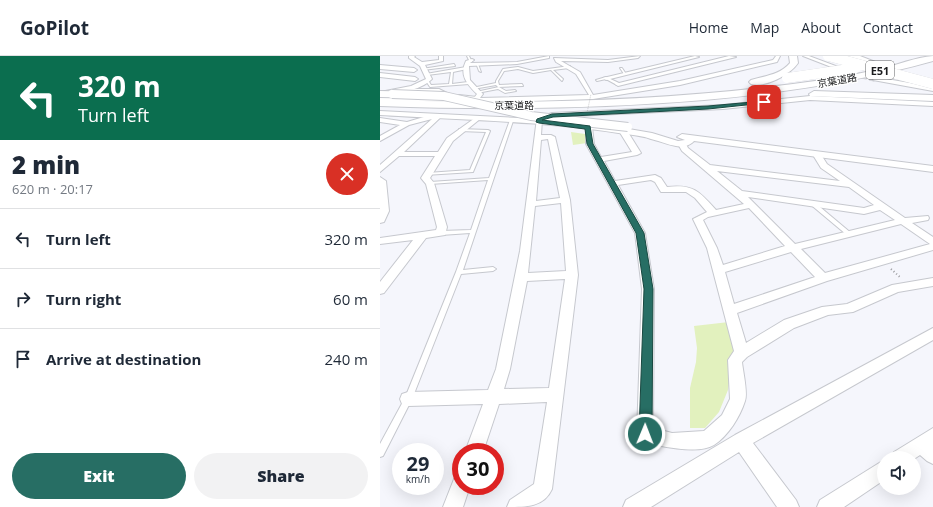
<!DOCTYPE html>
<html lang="en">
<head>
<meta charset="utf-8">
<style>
  body { margin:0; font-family:"Open Sans","Noto Sans JP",sans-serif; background:#f2f2f3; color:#1f2937; height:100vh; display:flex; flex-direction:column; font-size:15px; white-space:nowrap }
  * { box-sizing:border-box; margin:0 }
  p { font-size:13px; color:#747a83 }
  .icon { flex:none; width:22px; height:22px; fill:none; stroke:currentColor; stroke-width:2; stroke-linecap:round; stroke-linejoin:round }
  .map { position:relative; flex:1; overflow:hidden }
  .details { display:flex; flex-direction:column; background:#fff; width:380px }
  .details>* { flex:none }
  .hud { background:#0b6e4f; color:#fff; overflow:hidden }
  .fabs { position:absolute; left:497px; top:395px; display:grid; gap:8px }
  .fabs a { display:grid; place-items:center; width:44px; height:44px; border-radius:50%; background:#fff; box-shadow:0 4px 16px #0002; font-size:20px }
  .speed { position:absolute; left:12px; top:387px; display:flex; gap:8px; font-size:20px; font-weight:700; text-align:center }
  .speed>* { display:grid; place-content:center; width:52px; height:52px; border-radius:50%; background:#fff; box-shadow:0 4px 16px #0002; line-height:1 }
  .speed small { font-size:10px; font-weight:400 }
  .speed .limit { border:6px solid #d22; background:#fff; color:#111 }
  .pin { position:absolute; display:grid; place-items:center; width:34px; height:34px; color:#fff; margin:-17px; border-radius:8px; box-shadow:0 2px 6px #0006 }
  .me { position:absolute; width:44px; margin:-22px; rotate:1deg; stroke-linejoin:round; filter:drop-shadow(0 0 3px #0008) }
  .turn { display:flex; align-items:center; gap:14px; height:84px; padding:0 12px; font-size:18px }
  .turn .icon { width:52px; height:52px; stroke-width:2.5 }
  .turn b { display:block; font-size:28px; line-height:34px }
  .round { display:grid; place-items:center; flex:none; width:42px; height:42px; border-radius:21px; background:#f2f2f3 }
  .head { display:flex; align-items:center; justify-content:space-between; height:68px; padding:0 12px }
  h1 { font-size:24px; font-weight:800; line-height:30px }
  .primary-button { display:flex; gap:8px; margin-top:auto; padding:8px 12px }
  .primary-button a { flex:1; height:46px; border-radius:24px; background:#276e64; color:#fff; font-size:16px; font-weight:800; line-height:46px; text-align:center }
  .primary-button a+a { background:#f2f2f3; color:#1f2937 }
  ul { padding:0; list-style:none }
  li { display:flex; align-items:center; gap:12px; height:60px; padding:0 12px; border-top:1px solid #e0e1e3 }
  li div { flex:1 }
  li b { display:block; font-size:15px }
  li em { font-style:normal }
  header { display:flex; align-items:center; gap:24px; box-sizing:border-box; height:56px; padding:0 20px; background:#fff; border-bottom:1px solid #e0e1e3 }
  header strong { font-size:19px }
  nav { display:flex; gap:22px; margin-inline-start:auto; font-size:14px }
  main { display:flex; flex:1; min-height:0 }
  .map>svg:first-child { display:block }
  .green { fill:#e2f1be }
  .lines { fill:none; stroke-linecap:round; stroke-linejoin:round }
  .minor-tunnel { stroke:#d4d5db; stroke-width:5.5; stroke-dasharray:5.5 2.5; stroke-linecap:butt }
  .service-casing { stroke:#c6c8ce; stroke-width:2 }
  .minor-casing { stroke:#c6c8ce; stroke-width:2 }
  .tertiary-casing { stroke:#c6c8ce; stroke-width:2 }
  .motorway-casing { stroke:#c6c8ce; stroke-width:2 }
  .path { stroke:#9b9ca0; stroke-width:2; stroke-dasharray:1 2.5; stroke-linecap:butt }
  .service { fill:#fff; fill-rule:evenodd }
  .minor { fill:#fff; fill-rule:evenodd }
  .tertiary { fill:#fff; fill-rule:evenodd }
  .motorway { fill:#fff; fill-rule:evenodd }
  .tertiary-bridge-far1-casing { stroke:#c6c8ce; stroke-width:8; stroke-linecap:butt }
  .tertiary-bridge-casing { stroke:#c6c8ce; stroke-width:10; stroke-linecap:butt }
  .motorway-bridge-casing { stroke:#c6c8ce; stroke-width:10; stroke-linecap:butt }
  .path-bridge { stroke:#9b9ca0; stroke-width:1; stroke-dasharray:0.5 1.5; stroke-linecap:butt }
  .tertiary-bridge-far1 { stroke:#fff; stroke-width:6 }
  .tertiary-bridge { stroke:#fff; stroke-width:8 }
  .motorway-bridge { stroke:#fff; stroke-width:10 }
  .route { fill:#276e64; stroke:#194841 }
  .labels { text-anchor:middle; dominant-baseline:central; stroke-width:3; stroke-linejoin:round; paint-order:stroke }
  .far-street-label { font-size:10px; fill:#1b1c1e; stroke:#fff }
  .shield { fill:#fff; stroke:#5f6062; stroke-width:1 }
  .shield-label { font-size:11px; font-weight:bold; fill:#1b1c1e }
</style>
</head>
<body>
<header>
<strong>GoPilot</strong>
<nav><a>Home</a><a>Map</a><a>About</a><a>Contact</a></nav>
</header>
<main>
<section class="details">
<div class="hud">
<div class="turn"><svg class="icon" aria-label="left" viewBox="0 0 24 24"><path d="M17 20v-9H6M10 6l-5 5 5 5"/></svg><div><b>320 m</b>Turn left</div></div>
</div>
<div class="head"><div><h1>2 min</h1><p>620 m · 20:17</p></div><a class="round" style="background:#d93025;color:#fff"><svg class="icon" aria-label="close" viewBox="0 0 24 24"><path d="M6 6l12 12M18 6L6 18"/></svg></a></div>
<ul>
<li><svg class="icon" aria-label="left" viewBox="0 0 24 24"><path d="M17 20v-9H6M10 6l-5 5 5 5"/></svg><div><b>Turn left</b></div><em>320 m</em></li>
<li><svg class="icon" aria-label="right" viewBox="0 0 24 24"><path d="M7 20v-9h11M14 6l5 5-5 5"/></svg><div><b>Turn right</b></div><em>60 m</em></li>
<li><svg class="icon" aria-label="arrive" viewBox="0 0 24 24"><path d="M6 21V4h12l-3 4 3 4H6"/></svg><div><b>Arrive at destination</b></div><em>240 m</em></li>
</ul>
<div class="primary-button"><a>Exit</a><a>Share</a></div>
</section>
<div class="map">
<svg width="553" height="451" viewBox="0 0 553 451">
  <rect width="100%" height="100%" fill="#f5f6fc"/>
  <path class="green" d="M191,76L205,78L207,87L193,89Z
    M349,266L355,286L348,334L339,356L325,372H310V332L316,306L317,292L314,270Z"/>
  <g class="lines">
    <path class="minor-tunnel" d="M474,18L495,23"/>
    <g class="service-casing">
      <path id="service" d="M87,0H89L92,6H90Z
        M96,7L98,8L101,16L99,15Z
        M74,8L75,10L43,14L42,13Z
        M190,10L189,12L173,14L183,23L182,25L171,14L153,17L138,13L124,15L118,25L119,29L142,28L143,30L118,31L116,29L93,33L92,32L116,27V25L123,13L138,11L153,15Z
        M86,11L87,13L73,16L72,28L88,26L89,28L50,31L46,25L48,24L51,29L69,28L71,16L47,19L46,18Z
        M240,12H242L246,18H244Z
        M226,21L239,27V28L237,29L226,23L217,25L216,24Z
        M119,31L126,35L135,34L136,35L125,37L118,33L97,37L96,36Z
        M24,33H59L71,39L68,40L58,35H23Z
        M79,39L97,41L99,42L97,43L78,41Z
        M130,64L133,65L83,214L113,211L116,213L113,215L81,218L32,343L3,400L0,401V388L25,342L76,216L90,177L61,179L58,177L61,175L91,174L108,124L50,128L48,127L50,126L109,122Z
        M79,73L108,74L110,75L93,116L45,119V117H47L90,114L106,76L80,75H79Z
        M430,146H434L471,177L472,178L471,179H467L430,148Z"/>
    </g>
    <g class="minor-casing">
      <path id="minor" d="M29,0H35L34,1L42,6L59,4V0H63V5L45,9L52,23C39,36 17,36 0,40V36L31,30L46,23L40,10L29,2Z
        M169,0V2L137,8L89,10L90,24L103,38L100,42L209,39L196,18L176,6L174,2L228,4L260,0L258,2L228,6L181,5L200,16L213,39L300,25L393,4L396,0H400L397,6L300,29L213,43L121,46L0,45V41L94,42L97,38C87,28 79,19 86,5L92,3L94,4L90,7L137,6Z
        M315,0L319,1L226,24L223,22Z
        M349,0L356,1L238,30L235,28Z
        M423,0H429L477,18L472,19Z
        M0,9L34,12L37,14L34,16L0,13Z
        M0,17L35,21L38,23L35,25L0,21Z
        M495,21L553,31V35L493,24Z
        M430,40L553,46V50L430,44L343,53L173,61L162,64L161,79H171L175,81L190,144L198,219L172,433C164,451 146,451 127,451L130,444L154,428L167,346L119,348L103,396H85L103,348L28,350L22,348L20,343L22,338L28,336L108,334L116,313L140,195L157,62L172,57L343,49ZM168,83L180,142L156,145L161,84ZM181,147L186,215L148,217L155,150ZM185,223L169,332L124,333L130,313L147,225Z
        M54,58L62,60L24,96H58L67,82L95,62L100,63L73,85L50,122L54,127L67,171L65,179L46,182L4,237L0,238V226L33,184L0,188V182L56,174L57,171L46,128L41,122L55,100H19L0,116V109L52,63L29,69L0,85V80L20,69L0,66V62L27,66Z
        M206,70L212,71L214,88L221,101L252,96L239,75L243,73H246L261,97L257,99L224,105L235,125L275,119L281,122L287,131C313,128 319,135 336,154L364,148L302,95L298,88L299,86H305L308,92L330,109L460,125L441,112L433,99L440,97L447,108L525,162L548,160L549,162L548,164L532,167L553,181V194L447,225L357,257L366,287L404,264L442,251L467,248L512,229L553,222V230L518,236L473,256L448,259L414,272L367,301L362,306C363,316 368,337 365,345C360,361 348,380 334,389C318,399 276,390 259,384L257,378L262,233L255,177L206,88ZM337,115L469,131L494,149L484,152L362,135ZM271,124L275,126L281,136H306L315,142L327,156L313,163L327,192L354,295L348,304L350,343L342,359L324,375L292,377L273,372L274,233L265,177L238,129ZM368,141L484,158L500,154L515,164L415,188ZM369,152L405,190L343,209L337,192L323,164L328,161ZM521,168L550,188L445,217L421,193ZM411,196L435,221L354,248L345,216Z
        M0,121L6,125L9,155L4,166L0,167Z
        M553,272V284L373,387L416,444L419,451H397L359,396L271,451H243L246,444L355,379Z
        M553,372V408L547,405L540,399L534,403L511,402L514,396Z
        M504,404V424L464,451H437L440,444Z
        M81,421V430H90L83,451H63L74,423Z"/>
    </g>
    <g class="tertiary-casing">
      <path id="tertiary" d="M0,55L159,63L243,72L272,77L298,85L305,84L297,81L302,78L553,110V116L314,85C303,97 285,86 271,83C263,80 253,79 245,78C164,65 81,64 0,59Z"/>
    </g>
    <g class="motorway-casing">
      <path id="motorway" d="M409,0H417L418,7C410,19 385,32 371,28L369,26L371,24C384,20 400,19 410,7Z
        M467,0H480L498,7L494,10Z
        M553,0V5C478,26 401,37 324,44C216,53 108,54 0,50V44C132,48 264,46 396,30C431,26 466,21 500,13C517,9 536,1 553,0Z
        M434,35L553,39V45L430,40L429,38Z"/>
    </g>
    <path class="path" d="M511,213L521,222"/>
    <use href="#service" class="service"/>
    <use href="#minor" class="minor"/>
    <use href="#tertiary" class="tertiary"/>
    <use href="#motorway" class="motorway"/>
    <g class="tertiary-bridge-far1-casing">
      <path id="tertiary-bridge-far1" d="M0,38L44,39"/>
    </g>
    <g class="tertiary-bridge-casing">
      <path id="tertiary-bridge" d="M12,38L64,40L151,60L248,71"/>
    </g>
    <g class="motorway-bridge-casing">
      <path id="motorway-bridge" d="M448,0L553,28
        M407,22L476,12"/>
    </g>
    <path class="path-bridge" d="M207,57L211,38"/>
    <use href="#tertiary-bridge-far1" class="tertiary-bridge-far1"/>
    <use href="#tertiary-bridge" class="tertiary-bridge"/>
    <use href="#motorway-bridge" class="motorway-bridge"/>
  </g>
  <path class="route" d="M384,45L385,47L328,53L173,61L162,64L210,70L213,88L264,177L273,233L272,378L270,382L265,384L261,382L259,378L264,233L256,177L207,88L205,73L159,67L156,66L157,63L172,58L328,50Z"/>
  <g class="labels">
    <g class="far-street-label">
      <text transform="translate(457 24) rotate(-10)">京葉道路</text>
      <text x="134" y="49">京葉道路</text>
    </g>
    <rect class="shield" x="486" y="5" width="28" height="18" rx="3"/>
    <g class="shield-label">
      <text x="500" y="14">E51</text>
    </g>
  </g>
</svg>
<div class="fabs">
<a><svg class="icon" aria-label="sound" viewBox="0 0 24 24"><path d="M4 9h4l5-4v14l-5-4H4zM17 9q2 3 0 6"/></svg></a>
</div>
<div class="speed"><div>29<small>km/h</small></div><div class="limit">30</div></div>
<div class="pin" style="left:384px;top:46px;background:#d93025"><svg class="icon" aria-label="arrive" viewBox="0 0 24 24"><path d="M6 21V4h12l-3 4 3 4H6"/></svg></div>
<svg class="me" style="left:265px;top:378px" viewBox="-20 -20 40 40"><circle r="17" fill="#276e64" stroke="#fff" stroke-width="3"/><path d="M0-11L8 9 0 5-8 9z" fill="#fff"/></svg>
</div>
</main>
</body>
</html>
